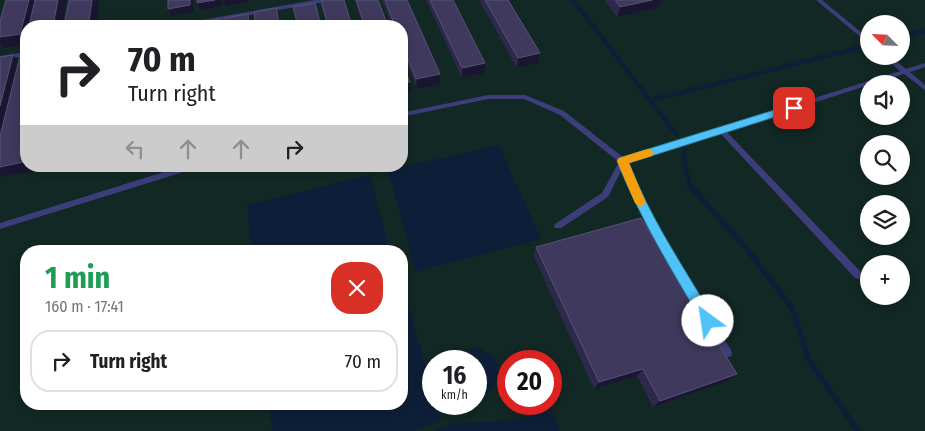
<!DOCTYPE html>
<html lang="en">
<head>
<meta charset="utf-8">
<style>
  body { margin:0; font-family:"Fira Sans Condensed",sans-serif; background:#f6f6f6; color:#202124; height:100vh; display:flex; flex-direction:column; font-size:19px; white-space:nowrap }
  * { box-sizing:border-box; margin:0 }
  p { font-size:16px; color:#757577 }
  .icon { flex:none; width:28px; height:28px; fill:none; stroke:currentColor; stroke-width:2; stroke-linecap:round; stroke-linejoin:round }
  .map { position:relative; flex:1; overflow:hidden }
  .panel { position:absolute; left:20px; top:245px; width:388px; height:165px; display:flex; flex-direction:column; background:#fff; border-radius:20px; box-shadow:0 2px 8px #0003 }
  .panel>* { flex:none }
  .hud { position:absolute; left:20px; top:20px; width:388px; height:152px; border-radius:20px; box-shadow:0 2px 8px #0003; background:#fff; color:#202124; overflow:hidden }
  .needle { width:32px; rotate:294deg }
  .buttons { position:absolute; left:860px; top:15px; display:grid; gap:10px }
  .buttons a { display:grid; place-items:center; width:50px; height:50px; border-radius:50%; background:#fff; box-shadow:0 2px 8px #0003; font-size:25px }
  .speed { position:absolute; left:422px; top:350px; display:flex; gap:10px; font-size:25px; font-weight:700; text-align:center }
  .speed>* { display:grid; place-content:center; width:65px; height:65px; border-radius:50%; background:#fff; box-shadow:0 2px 8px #0003; line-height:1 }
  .speed small { font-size:12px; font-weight:400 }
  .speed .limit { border:8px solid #d22; background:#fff; color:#111 }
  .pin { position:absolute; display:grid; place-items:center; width:42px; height:42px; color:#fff; margin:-21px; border-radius:10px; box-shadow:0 2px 8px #0006 }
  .me { position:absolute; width:55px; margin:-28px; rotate:329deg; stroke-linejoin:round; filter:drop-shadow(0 0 4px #0008) }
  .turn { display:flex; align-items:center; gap:18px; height:105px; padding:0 25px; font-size:22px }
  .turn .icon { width:65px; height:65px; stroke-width:2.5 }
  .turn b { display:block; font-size:35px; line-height:42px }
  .lanes { display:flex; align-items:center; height:48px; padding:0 25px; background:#0003; justify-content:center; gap:25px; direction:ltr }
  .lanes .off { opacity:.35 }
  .round { display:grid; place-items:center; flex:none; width:52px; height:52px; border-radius:20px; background:#f6f6f6 }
  .summary { display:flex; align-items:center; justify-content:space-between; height:85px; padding:0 25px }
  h1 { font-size:30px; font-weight:700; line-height:38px; color:#1e9e55 }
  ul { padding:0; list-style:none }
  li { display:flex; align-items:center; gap:15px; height:62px; margin:0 10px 8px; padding:0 15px; border:2px solid #e0e0e0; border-radius:20px }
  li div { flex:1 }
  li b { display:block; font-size:19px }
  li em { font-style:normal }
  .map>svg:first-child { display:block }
  .green { fill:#122825; fill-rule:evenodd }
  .water { fill:#0d1f38 }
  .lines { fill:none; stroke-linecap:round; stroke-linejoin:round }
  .stream-far1 { stroke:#0d1f38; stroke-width:4.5 }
  .stream { stroke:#0d1f38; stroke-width:5.5 }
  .lane { fill:#3d3e79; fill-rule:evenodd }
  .wall { fill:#2d294a }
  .shaded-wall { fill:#1a1631 }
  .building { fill:#3f3a5d; stroke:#565276 }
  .route { fill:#4fc3f7; stroke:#337fa1 }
  .slow { fill:#f59e0b }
</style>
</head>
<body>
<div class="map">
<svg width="925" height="431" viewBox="0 0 925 431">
  <rect width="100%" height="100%" fill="#100e1e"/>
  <path class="green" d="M0,0H925V431H0ZM869,24H901V56H869ZM26,26H401V166H26ZM869,84H901V116H869ZM869,144H901V176H869ZM869,204H901V236H869ZM26,251H401V404H26ZM869,264H901V296H869ZM434,361H476V404H434ZM509,361H551V404H509Z"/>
  <path class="water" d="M499,145L541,239L416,272L388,170Z
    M370,175L390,251H252L247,205Z
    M401,287H403L434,394V404H436L441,421L412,431H272L269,404H401Z
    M475,348C507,352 507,394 476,395V361H455L461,354Z
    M551,410L560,431H433L450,424L512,420Z"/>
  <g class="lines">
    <path class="stream-far1" d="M573,0L676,134
      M901,37L925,31
      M651,100L866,46
      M684,148L685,168L690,185"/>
    <path class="stream" d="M689,184L750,253L792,308L809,360L858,431"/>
    <path class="lane" d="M315,0H327L324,2L187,26H176L179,24Z
      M816,0H822L869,39V44Z
      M26,52V56L0,60V56Z
      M883,56H890L906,69L925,63V67L910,72L925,85V90L904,74L873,84H869V85L726,131L861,272L862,275L861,278L858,279L855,278L720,133L627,162C653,229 694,289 731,350L732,353L731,356L728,357L725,356L648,226L630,190L622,169L608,197L561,228H555L554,226L555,224L602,193L619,162L560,115L524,99H488L401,117V113L488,95H525L564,111L624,158L900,71Z
      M183,166H196L193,169L0,229V223Z"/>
  </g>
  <path class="wall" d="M355,0H378L388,26H363Z
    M382,0H407L440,84L417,89L401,49V26H392Z
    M426,0H453L485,63V73L462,78Z
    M479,0H508L540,53L539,63L517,68Z
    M604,0H661L658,8L617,17Z
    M536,247L727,381L653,407L637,376L594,389L534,257Z"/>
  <path class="shaded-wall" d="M29,0H39L33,26H26V44L4,48L0,44V37Z
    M58,0H67L62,26H53Z
    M92,0H100L96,26H65Z
    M190,0H193L194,12L172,16L168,9Z
    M215,0H221L222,6L200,10L197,3Z
    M224,0H248V2L226,6Z
    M652,0H661L658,8L617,17L620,7Z
    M276,8L280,18L281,26H280Z
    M248,14L251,24L252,26H249Z
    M220,19L224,26H221Z
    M540,53L539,63L517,68L518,58Z
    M13,55L22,65L0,156V106Z
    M485,63V73L462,78V68Z
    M440,74V84L417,89L416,79Z
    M410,82L411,92L401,94V84Z
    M26,146V166H34L33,171L3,177L0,175V167Z
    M44,166H60L47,169Z
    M643,369L637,376L594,389L599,382Z
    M737,374L727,381L653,407L660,401Z"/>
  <path class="building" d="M6,0H29L20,34L0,37V21Z
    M35,0H58L53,26H29Z
    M69,0H92L89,21L64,26Z
    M168,0H190V5L168,9Z
    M197,0H215L197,3Z
    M325,0H344L352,26H328L321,1Z
    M356,0H378L388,26H365Z
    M385,0H407L440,74L416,79L401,42V26H395Z
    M430,0H453L485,63L462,68Z
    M485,0H508L540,53L518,58Z
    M615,0H652L620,7Z
    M315,3L321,26H298L293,7Z
    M276,8L280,26H256L254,12Z
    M248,14L249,26H225V18Z
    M220,19L221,26H197V23Z
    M26,51V146L23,162L0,167V136L21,52Z
    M13,55L0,106V57Z
    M401,60L410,82L401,84Z
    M641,218L737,374L660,401L643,369L599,382L536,247Z"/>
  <path class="route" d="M794,104L798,108L797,110L629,163C650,218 683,266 713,317L715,321L713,325L708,327L704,325C673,272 640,219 617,161L619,158Z"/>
  <path class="slow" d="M648,149L652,150L653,153L652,156L629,163L646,203L640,207L635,203L617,161L619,158Z"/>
</svg>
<div class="buttons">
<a><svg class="needle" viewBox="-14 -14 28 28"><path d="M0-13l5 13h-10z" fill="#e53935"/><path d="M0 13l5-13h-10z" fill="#757577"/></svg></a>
<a><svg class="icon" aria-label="sound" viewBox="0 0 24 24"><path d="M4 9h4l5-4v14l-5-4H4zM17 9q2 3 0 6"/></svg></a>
<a><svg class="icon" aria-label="search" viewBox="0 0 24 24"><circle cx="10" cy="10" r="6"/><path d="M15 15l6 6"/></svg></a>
<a><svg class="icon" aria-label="layers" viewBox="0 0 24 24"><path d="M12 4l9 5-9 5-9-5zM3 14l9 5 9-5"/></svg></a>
<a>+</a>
</div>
<div class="speed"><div>16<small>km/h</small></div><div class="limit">20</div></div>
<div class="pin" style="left:794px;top:108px;background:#d93025"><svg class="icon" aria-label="arrive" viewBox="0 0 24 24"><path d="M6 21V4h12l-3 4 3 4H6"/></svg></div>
<svg class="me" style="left:708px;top:321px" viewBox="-20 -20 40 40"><circle r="19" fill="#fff"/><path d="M0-13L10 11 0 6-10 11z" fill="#4fc3f7"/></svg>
<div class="hud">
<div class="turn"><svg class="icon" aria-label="right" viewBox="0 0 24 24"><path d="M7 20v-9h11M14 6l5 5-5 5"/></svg><div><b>70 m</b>Turn right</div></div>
<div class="lanes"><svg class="icon off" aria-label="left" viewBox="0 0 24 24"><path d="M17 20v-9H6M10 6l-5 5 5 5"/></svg><svg class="icon off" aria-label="ahead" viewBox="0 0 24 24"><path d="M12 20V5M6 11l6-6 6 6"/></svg><svg class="icon off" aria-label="ahead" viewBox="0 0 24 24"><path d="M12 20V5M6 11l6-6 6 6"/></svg><svg class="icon" aria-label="right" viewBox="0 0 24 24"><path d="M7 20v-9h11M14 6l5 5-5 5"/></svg></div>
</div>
<section class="panel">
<div class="summary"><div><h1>1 min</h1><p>160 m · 17:41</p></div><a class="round" style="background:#d93025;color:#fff"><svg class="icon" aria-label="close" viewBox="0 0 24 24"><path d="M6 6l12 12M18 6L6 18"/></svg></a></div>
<ul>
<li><svg class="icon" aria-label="right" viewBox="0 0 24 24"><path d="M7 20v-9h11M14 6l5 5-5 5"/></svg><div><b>Turn right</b></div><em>70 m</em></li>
</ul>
</section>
</div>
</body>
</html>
